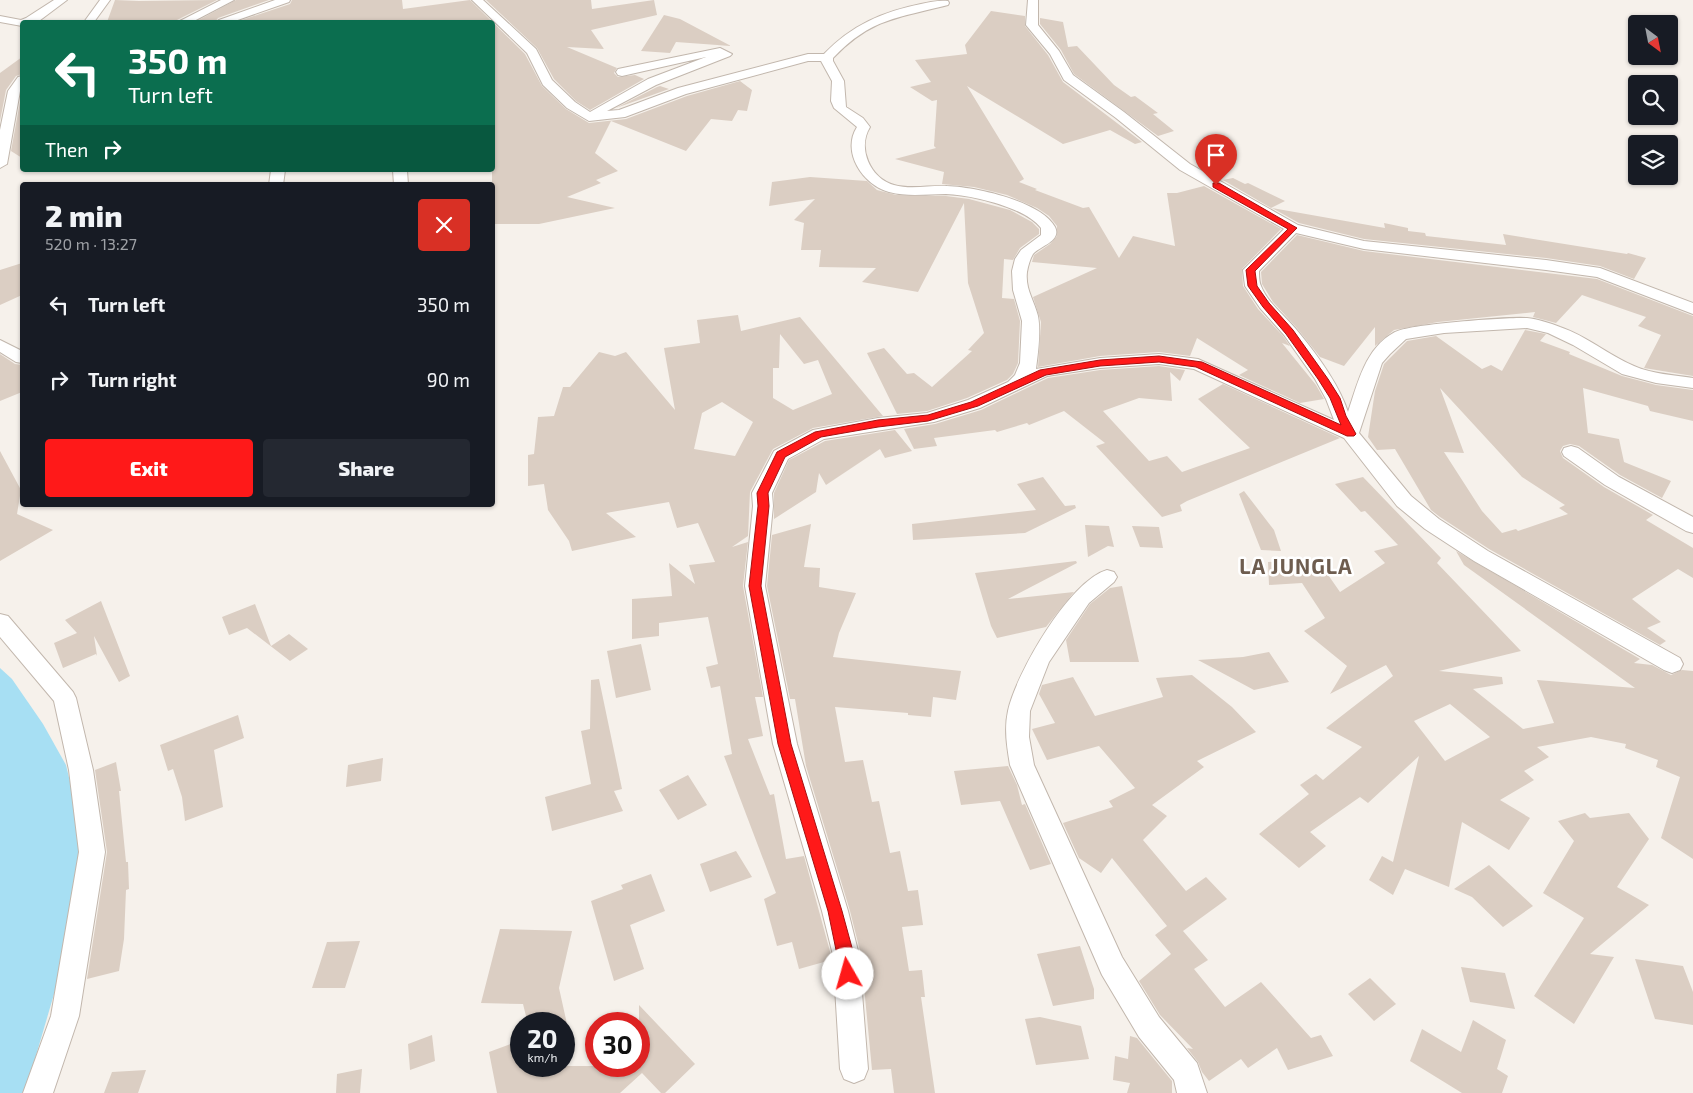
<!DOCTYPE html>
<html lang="en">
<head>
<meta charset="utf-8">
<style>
  body { margin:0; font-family:"Exo 2",sans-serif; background:#242831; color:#f1f3f6; height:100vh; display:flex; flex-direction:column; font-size:19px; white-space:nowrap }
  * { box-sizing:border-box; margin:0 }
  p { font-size:16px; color:#9ea1a6 }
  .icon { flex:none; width:28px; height:28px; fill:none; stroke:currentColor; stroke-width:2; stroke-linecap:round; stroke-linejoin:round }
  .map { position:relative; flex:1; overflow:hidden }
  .details { position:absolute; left:20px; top:182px; width:475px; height:325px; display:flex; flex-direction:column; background:#171b24; border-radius:5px; box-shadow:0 1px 4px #0004 }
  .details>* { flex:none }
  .guide { position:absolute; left:20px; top:20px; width:475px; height:152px; border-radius:5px; box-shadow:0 1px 4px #0004; background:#0b6e4f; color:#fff; overflow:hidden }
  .needle { width:32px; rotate:148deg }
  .buttons { position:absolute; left:1628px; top:15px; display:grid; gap:10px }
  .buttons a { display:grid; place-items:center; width:50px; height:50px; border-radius:5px; background:#171b24; box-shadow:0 1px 4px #0004; font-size:25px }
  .speed { position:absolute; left:510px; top:1012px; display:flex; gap:10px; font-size:25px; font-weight:700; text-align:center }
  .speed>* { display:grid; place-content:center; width:65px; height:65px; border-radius:50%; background:#171b24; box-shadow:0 1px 4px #0004; line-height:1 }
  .speed small { font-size:12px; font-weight:400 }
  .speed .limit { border:8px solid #d22; background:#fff; color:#111 }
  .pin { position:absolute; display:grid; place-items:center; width:42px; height:42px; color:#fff; margin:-51px -21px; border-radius:50% 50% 50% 0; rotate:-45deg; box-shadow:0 0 5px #0007 }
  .pin .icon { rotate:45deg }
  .me { position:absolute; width:55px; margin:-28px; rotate:353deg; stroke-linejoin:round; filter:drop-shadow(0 0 4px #0008) }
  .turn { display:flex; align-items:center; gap:18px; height:105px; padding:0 25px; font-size:22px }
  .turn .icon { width:65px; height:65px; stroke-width:2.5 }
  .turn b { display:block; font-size:35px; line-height:42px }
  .then { display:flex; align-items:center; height:48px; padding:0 25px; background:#0003; gap:10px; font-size:19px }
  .round { display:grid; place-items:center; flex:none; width:52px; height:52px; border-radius:5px; background:#242831 }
  .summary { display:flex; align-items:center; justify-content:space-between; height:85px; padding:0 25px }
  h1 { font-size:30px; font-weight:800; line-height:38px }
  .cta { display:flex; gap:10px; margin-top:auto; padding:10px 25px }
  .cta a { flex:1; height:58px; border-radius:5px; background:#ff1919; color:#fff; font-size:20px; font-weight:800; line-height:58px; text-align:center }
  .cta a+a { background:#242831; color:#f1f3f6 }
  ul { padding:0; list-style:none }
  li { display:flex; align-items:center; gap:15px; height:75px; padding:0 25px }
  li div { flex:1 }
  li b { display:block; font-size:19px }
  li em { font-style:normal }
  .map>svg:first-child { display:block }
  .water { fill:#a7dff3 }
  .building { fill:#dbcec3; fill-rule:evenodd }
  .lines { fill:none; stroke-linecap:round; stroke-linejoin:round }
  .street-casing { stroke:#c2b7ad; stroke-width:2 }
  .street { fill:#fff; fill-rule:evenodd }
  .route { fill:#ff1919; stroke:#a61010 }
  .labels { text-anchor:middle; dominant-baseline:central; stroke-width:5; stroke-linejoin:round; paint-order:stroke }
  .district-label { font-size:21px; font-weight:bold; letter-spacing:1px; fill:#6e5d4f; stroke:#fff }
</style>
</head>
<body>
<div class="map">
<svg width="1693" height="1093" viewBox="0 0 1693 1093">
  <rect width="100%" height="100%" fill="#f6f1eb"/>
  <path class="water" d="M0,668L12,679L43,724L66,765L79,819L82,875L69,943L25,1093H0Z"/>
  <path class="building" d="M115,0L139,1L217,0L177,20L176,22H107Z
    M236,0H269L218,18L215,22H195Z
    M292,0H402L403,9L470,0L525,54L542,86L566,109L589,123L626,119L687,96L740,81L752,90L747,111L738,110L732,121L711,119L686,151L611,121L595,153L618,171L596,180L601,183L567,197L615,208L539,224H492V22H236L290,4Z
    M486,0H591L592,9L654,0L657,15L591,30L604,49L567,47L617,68L614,73L618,77L635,75L644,79L590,110L576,101L554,79L537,48Z
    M991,11L1025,16V26L1048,55L1063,82L1142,142L1135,144L1110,130L1063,144L967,86L1024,179L1019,182L1037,189L1035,190L1083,208L1089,207L1119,258L1133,236L1175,246L1167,193H1177L1204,186L1281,229L1242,269L1243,286L1258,309L1283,336L1290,346L1282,343L1316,385L1324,399L1300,403L1239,375L1248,370L1197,338L1190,356L1159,352L1100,356L1038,367L1041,322L1033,297L1097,268L1032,262L1034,255L1050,244L1057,236V226L1049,216L1037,208L1007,195L974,187L942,184L944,172L895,159L936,148L934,146L937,100L932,101L910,87L931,82L915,60L967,54L965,45Z
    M664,15L680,19L731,46L676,42L670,53L641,51Z
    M1040,18L1063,22L1068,47L1077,46L1114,85L1131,97L1135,96L1158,113L1153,114L1174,131L1158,136L1074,74L1061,50L1040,24Z
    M22,57V74L16,76L6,90L0,121V73Z
    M660,86L669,89L616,108L657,87Z
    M22,91V158L11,151Z
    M810,177L867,181L877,190L896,195L946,196L969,199L1010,210L1032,222L1039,229V234L1020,248L1013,260L1004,259L1002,298L1014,299L1020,321L1018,363L1013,374L1007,380L967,398L927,411L897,414L867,353L884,348L907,374L914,373L932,387L972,351L968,350L984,333L968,283L964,203L918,292L862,282L876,268L819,267L821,250H801L804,223L794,220L815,199L769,206L772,182Z
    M1233,178L1245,184L1248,183L1285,201L1271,208L1223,180Z
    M1272,208L1385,228L1384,223L1408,228V231L1425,233L1426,236L1506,245L1503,234L1627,254L1628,253L1646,258L1634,279L1600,266L1546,258L1364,239L1299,223Z
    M1297,235L1364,251L1597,279L1693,316V376L1644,368L1661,335L1638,326L1646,317L1582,295L1556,323L1533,317L1535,312L1438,322L1394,330L1375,346V327L1344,366L1320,357L1296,327L1273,302L1262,284L1261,272Z
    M22,263V295L0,305V270Z
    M738,315L741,331L800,317L883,416L813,428L773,449L750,492L748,536L732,547L748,542L743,586L763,697H755L763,736L748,739L770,795L774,794L786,859L804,856L831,955V960L799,969L792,942L777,946L764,899L776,893L724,756L732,754L720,686L711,688L706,667L718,664L708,617L659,623V636L632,639V599L672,596L669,563L695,584L689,565L715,562L698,523L677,528L669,502L606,513L636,537L572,551L569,541L548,510L544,484L528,486V455L534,454L538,417L554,416L563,387H570L599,352L615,356L626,352L675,410L664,348L700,343L697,320ZM780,334L804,364L818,360L832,394L793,410L773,398V368H779ZM722,402L753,422L735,456L694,449L702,413Z
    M1525,330L1546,334L1540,341L1570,352L1569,354L1622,376L1656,385L1693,390V421L1650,411L1648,406L1583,388L1588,433L1619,439L1624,462L1671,481L1662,498L1620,475L1579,446L1570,444L1563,446L1560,451L1563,458L1604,487L1653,515L1646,520L1693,548V578L1678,569L1632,599L1661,622L1647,628L1666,641L1660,645L1489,549L1440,517L1431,510L1395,449L1377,450L1368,437L1375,391L1384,364L1407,341L1436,336L1482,369L1491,365L1502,371ZM1440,388L1522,477L1565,505L1559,508L1568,514L1518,531L1516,529L1502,533L1482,511L1444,452L1464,453Z
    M0,354L15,364L22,365V392L0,401Z
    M1159,366L1185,370L1180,381L1170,372L1172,401L1139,398L1103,411L1149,461L1167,456L1182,472L1250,448L1198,399L1223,384L1340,438L1187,501L1180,505L1182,511L1162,517L1096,446L1105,443L1064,411L1029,425L1027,423L997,432L995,430L934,438L937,446L914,449L904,429L935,424L981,410L1048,378L1100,370Z
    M895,430L912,451L885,458L880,449L826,485L819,473L816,492L774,519V493L789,460L825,441Z
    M0,451L21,490L17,514L53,530L0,561Z
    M1043,477L1065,506L1075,505L1076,508L1025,533L913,540L912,524L1036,510L1017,484Z
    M1363,477L1441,558L1437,563L1521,651L1439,671L1502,677L1503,684L1473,689L1523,729L1554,723L1537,680L1635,688L1464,565L1456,551L1640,659L1634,663L1652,665L1671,675L1682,670L1693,671V859L1661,838L1680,777L1656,767L1658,760L1625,748L1626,744L1591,737L1537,747L1549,757L1524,771L1534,780L1500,800L1530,818L1509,850L1462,822L1449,887L1405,869L1393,895L1369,880L1382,856L1393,862L1419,756L1368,803L1360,797L1310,832L1326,846L1299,868L1259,834L1309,794L1300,785L1316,774L1323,780L1362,747L1326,728L1393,676L1386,665L1330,694L1347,666L1304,631L1325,618L1302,583L1269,585L1268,562L1285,561L1286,564L1317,559L1340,592L1385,563L1374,551L1398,545L1365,511L1361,512L1335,484ZM1450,704L1490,737L1445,761L1414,721Z
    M1244,491L1274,530L1281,551L1261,550L1239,494Z
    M811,524L804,567L820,568L819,587L856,593L839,633L833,657L961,671L956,700L933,697L931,717L908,715V713L835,707L845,762L863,760L872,802L879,801L890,853L900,851L908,891L918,890L923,925L902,927L909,971L922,970L925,997H921L935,1093H894L891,1069L872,1070L861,955L850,911L806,766L795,699H790L767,586L772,535Z
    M1085,525L1109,526L1114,547L1108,546L1088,557Z
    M1132,526L1159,527L1163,548L1140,547Z
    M1076,561L1077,563L1008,599L1074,592L1046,627L997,638L991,626L975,573Z
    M1122,586L1139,662H1070L1066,640L1090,604L1110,588Z
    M101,601L130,676L119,682L94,636L97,656L96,654L63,668L54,643L77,633L65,620Z
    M255,604L271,646L289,634L308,649L290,661L247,628L229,635L222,617Z
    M641,644L651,690L616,698L607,651Z
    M1269,652L1289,682L1254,690L1198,660L1243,657Z
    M1192,675L1232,707L1256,732L1197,761L1204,767L1152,805L1167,816L1143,840L1186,891L1206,877L1227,899L1183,931L1208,960L1194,969L1225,1007L1261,982L1311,1038L1321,1035L1333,1056L1288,1070L1277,1048L1248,1068L1241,1059L1209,1081L1202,1072L1198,1062L1187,1048L1193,1049L1160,1015L1139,981L1171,954L1155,935L1167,926L1112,858L1101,873L1079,858L1063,823L1113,807L1109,801L1135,788L1099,746L1047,760L1032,729L1055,723L1039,694L1042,685L1073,677L1095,716L1163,697L1156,678Z
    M599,679L622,789L614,791L623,811L552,831L545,797L591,784L581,731L590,729L591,680Z
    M238,715L244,738L214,750L223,807L185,821L182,797L173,769L168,771L160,745Z
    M383,758L381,781L346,787L348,765Z
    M116,762L121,791H119L126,862H128L129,889L126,890L124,939L119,971L87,979L107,852L95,770Z
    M1008,766L1017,785L1022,805L1025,804L1051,864L1030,870L1000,801L961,805L954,771Z
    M688,775L707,805L678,820L659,790Z
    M1585,813L1590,818L1629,813L1649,839L1617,887L1649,905L1590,954L1614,957L1574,1024L1534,996L1584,918L1543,893L1574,841L1558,821Z
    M736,851L752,877L710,892L700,864Z
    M1489,865L1533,906L1503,927L1472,897L1454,889Z
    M651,874L665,911L630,925L644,969L614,981L591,901L623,889L621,885Z
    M500,929L572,931L559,988L567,1024H528L523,1004L481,1003Z
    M360,941L345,988H312L327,942Z
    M1080,946L1094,989V999L1053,1006L1037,954Z
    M1635,959L1683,966L1693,992V1025L1655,1019Z
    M1461,967L1505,973L1515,1009L1470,1002Z
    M1370,978L1396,1004L1374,1021L1348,994Z
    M639,1005L695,1064L665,1093H661L642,1073L620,1093H497L489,1052L521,1040V1066H639Z
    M1040,1017L1081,1026L1089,1059L1036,1065L1025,1019Z
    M1473,1020L1506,1040L1497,1069L1508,1076L1502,1093H1462L1410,1061L1422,1029L1461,1052Z
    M432,1035L435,1061L410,1070L408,1044Z
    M1130,1036L1137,1038L1172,1081V1093H1127L1130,1083L1113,1080L1115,1056L1128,1059Z
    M362,1069L360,1093H336L337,1074Z
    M146,1070L138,1093H104L112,1072Z"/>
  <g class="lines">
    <g class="street-casing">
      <path id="street" d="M54,0H67L39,21L22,22V26L0,22V16L21,20L26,18Z
        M100,0H110L94,22H84Z
        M221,0H234L192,22H178Z
        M275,0H290L289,2L232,22H217L219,20Z
        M472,0H483L536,49L552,80L575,102L590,112L648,79L706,57L622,76L618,75L616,72L618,69L720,48L732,54L730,56L656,85L607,111L619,110L678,88L808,54H824C852,25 882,12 921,4C930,2 939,0 948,1L949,3L948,5C898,18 871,18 833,58V61L844,81L846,107L863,118L870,127C857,148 870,178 894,185C911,190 930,185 947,186C975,187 1041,201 1055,227C1062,241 1040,246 1033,254C1030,259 1028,266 1027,272C1025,289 1034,300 1038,316C1041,332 1038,353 1036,369L1100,358L1159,354L1198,359L1334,420L1326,399L1315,379L1284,335L1260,308L1245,286L1243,270L1284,229L1180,170L1116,118L1064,80L1050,54L1026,25L1028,0H1038V25L1059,51L1073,75L1124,112L1190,164L1298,225L1364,241L1546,260L1600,268L1693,303V314L1597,277L1546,270L1364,249L1296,233L1259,271C1259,275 1259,282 1261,286C1267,302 1284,315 1295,328C1315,352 1338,382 1348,412C1358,383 1365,348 1395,332C1409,324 1508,317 1527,318C1537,319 1550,323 1560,327C1587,336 1608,355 1634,366C1652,374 1674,375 1693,378V388L1656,383L1622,374L1573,345L1548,333L1527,328L1444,333L1406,339L1390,354L1382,363L1359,433L1411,496L1439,519L1488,551L1680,658L1683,664L1680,670L1672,673L1664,670L1474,561L1425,529L1397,506L1344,438L1194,369L1159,364L1100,368L1047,376L980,408L934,422L824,439L788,459L772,493L773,506L765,586L797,744L848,911L859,955L868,1069L864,1079L854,1083L844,1079L840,1069L833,955L822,911L773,744L745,586L753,506L752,493L774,451L813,430L878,418L927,413L968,400L1008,382L1015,375L1020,363L1022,321L1013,290L1012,271L1015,259L1021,250L1041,235V228C1025,207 971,195 946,194C927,194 908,197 889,192C863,185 841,152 857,127L834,108L831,101L832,81L821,61H808L686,94L625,117L589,121L567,108L543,85L527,53Z
        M22,76V88L20,91L7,164L0,168V130L8,91L18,77Z
        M271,170H285L283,185H269Z
        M393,170H407L408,185H394Z
        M0,340L22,351V363L16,362L0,352Z
        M1571,446L1578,448L1619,477L1693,517V533L1686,531L1605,485L1564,456L1562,452L1564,448Z
        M1107,570L1114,572L1117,577L1114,582L1089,603L1049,662L1030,711L1029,737L1034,765L1122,957L1159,1017L1197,1063L1207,1093H1177L1174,1080L1139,1037L1102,975L1010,765C1007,747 1004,729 1008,711C1016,674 1069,581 1107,570Z
        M0,614L8,616L73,692L76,698L93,770L105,852L79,1016L53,1093H23L51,1016L79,852L69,770L54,701L0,637Z"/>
    </g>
    <use href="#street" class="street"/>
  </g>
  <path class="route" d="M1213,183H1219L1297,228L1255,271L1257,286L1269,303L1293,330L1328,379L1340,398L1346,416L1356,434L1354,436H1347L1196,367L1159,362L1100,366L1046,375L978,406L928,421L878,427L821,437L785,457L768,493L769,506L761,586L791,744L842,911L854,955L856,974L853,979L848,981L842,979L828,911L778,744L749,586L758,506L757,493L777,452L815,432L878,420L928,415L971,402L1040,370L1100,360L1159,356L1202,362L1341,425L1330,398L1318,379L1286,334L1263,307L1248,286L1246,270L1288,229L1213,187Z"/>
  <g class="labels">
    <g class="district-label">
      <text x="1296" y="565">LA JUNGLA</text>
    </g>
  </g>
</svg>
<div class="buttons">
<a><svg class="needle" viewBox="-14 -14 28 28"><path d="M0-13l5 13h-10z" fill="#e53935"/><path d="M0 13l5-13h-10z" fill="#9ea1a6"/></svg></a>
<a><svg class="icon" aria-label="search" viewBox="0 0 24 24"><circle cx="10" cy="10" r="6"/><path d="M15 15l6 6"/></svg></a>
<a><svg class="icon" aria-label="layers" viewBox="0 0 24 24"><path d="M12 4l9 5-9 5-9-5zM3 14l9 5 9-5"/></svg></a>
</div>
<div class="speed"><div>20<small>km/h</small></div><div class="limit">30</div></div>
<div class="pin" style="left:1216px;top:185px;background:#d93025"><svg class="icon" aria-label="arrive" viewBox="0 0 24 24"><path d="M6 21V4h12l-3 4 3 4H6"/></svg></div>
<svg class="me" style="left:848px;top:974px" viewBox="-20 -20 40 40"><circle r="19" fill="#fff"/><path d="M0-13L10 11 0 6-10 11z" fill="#ff1919"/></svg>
<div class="guide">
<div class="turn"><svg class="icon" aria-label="left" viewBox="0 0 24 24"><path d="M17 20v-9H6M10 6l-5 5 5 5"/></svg><div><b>350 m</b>Turn left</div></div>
<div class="then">Then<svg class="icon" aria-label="right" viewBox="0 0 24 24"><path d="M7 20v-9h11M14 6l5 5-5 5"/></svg></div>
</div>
<section class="details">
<div class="summary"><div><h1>2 min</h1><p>520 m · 13:27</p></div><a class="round" style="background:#d93025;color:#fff"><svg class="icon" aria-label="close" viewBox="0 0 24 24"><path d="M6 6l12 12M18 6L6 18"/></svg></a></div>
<ul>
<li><svg class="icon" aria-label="left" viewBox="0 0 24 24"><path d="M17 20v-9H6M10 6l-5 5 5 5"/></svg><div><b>Turn left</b></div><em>350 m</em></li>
<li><svg class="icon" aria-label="right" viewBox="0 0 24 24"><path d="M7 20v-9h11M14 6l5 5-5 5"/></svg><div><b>Turn right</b></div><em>90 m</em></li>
</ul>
<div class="cta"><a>Exit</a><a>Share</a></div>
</section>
</div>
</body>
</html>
